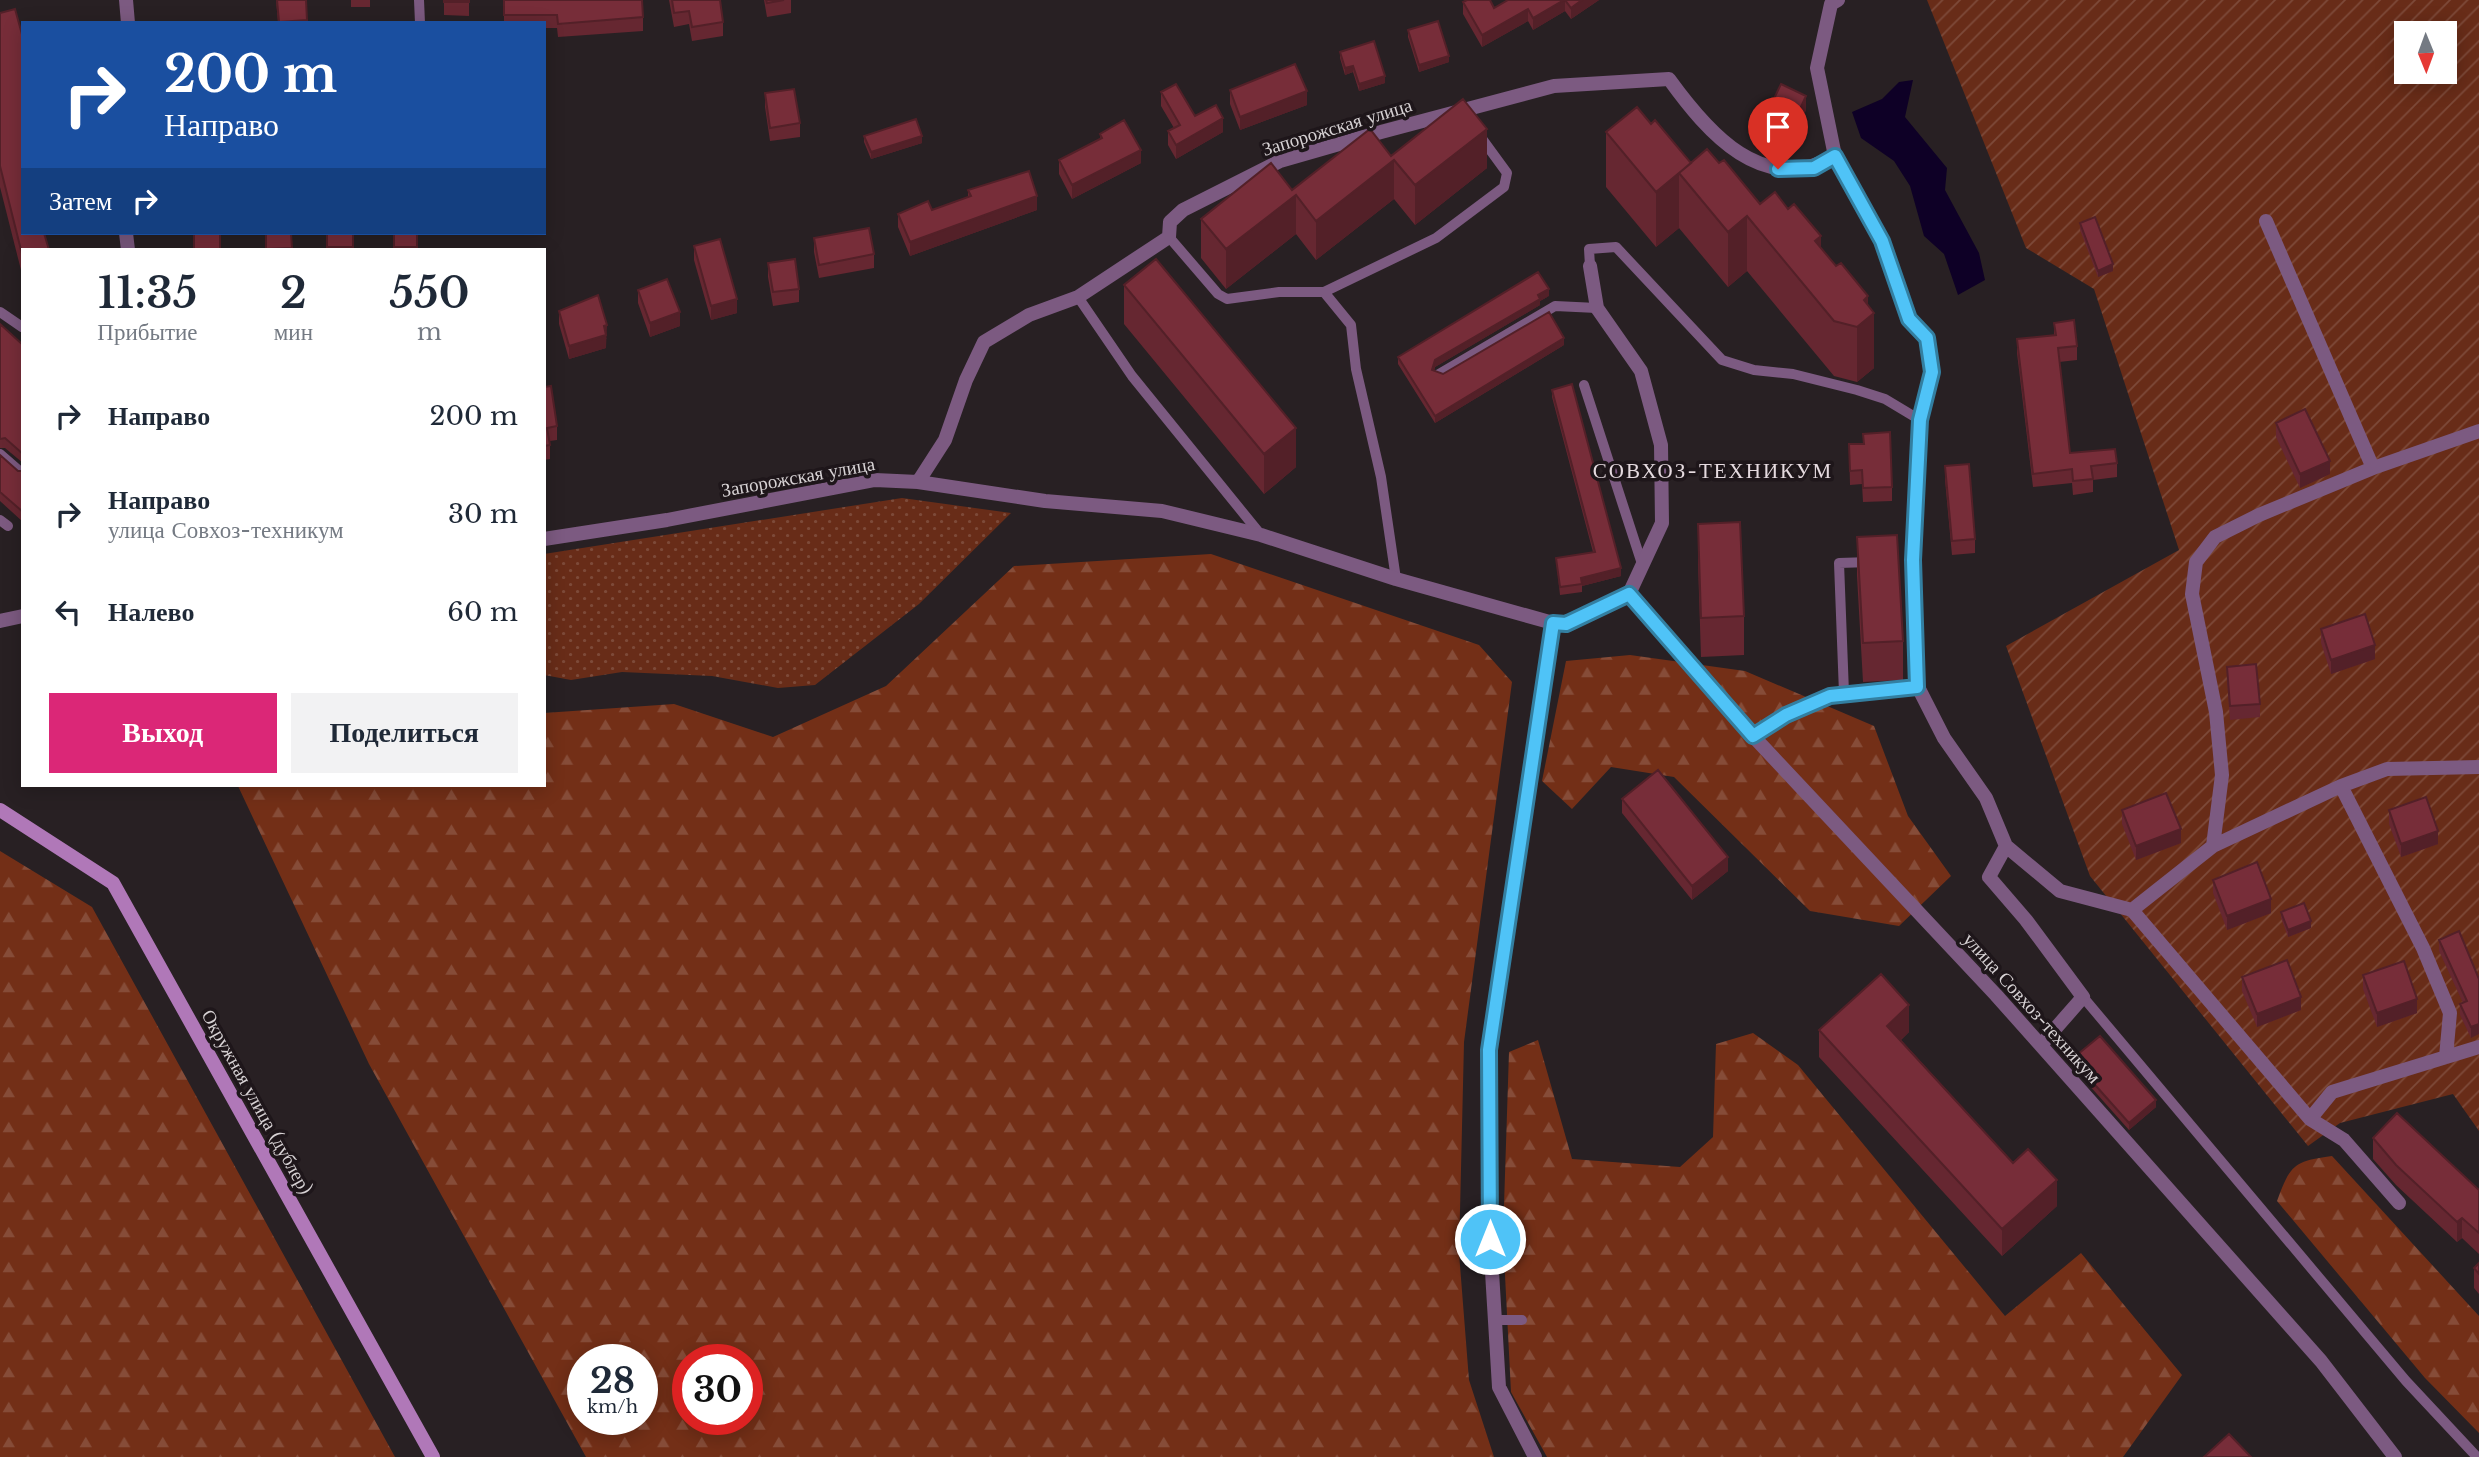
<!DOCTYPE html>
<html lang="ru">
<head>
<meta charset="utf-8">
<style>
  body { margin:0; font-family:"Libre Baskerville",serif; background:#f2f2f3; color:#1f2937; height:100vh; display:flex; flex-direction:column; font-size:26px; white-space:nowrap }
  * { box-sizing:border-box; margin:0 }
  p { font-size:23px; color:#747a83 }
  .icon { flex:none; width:38px; height:38px; fill:none; stroke:currentColor; stroke-width:2; stroke-linecap:round; stroke-linejoin:round }
  .map { position:relative; flex:1; overflow:hidden }
  .drawer { position:absolute; left:21px; top:248px; width:525px; height:539px; display:flex; flex-direction:column; background:#fff; border-radius:0px; box-shadow:0 4px 18px #0003 }
  .drawer>* { flex:none }
  .guide { position:absolute; left:21px; top:21px; width:525px; height:214px; border-radius:0px; box-shadow:0 4px 18px #0003; background:#1a4fa0; color:#fff; overflow:hidden }
  .needle { width:46px; rotate:179deg }
  .tools { position:absolute; left:2394px; top:21px; display:grid; gap:14px }
  .tools a { display:grid; place-items:center; width:63px; height:63px; border-radius:0px; background:#fff; box-shadow:0 4px 18px #0003; font-size:35px }
  .speed { position:absolute; left:567px; top:1344px; display:flex; gap:14px; font-size:35px; font-weight:700; text-align:center }
  .speed>* { display:grid; place-content:center; width:91px; height:91px; border-radius:50%; background:#fff; box-shadow:0 4px 18px #0003; line-height:1 }
  .speed small { font-size:18px; font-weight:400 }
  .speed .limit { border:10px solid #d22; background:#fff; color:#111 }
  .pin { position:absolute; display:grid; place-items:center; width:60px; height:60px; color:#fff; margin:-72px -30px; border-radius:50% 50% 50% 0; rotate:-45deg; box-shadow:0 0 7px #0007 }
  .pin .icon { rotate:45deg }
  .me { position:absolute; width:77px; margin:-38px; rotate:0deg; stroke-linejoin:round; filter:drop-shadow(0 0 5px #0008) }
  .turn { display:flex; align-items:center; gap:24px; height:147px; padding:0 28px; font-size:32px }
  .turn .icon { width:91px; height:91px; stroke-width:2.5 }
  .turn b { display:block; font-size:49px; line-height:60px }
  .then { display:flex; align-items:center; height:66px; padding:0 28px; background:#0003; gap:14px; font-size:26px }
  .eta { display:flex; justify-content:space-evenly; align-items:center; height:119px; text-align:center }
  .eta b { font-size:42px; font-weight:600; line-height:49px }
  .action { display:flex; gap:14px; margin-top:auto; padding:14px 28px }
  .action a { flex:1; height:80px; border-radius:0px; background:#db2777; color:#fff; font-size:28px; font-weight:600; line-height:80px; text-align:center }
  .action a+a { background:#f2f2f3; color:#1f2937 }
  ul { padding:0; list-style:none }
  li { display:flex; align-items:center; gap:21px; height:98px; padding:0 28px }
  li div { flex:1 }
  li b { display:block; font-size:26px }
  li em { font-style:normal }
  .map>svg:first-child { display:block }
  .grass { fill:url(#grass-dots) }
  .forest { fill:url(#forest-firs); fill-rule:evenodd }
  .garden { fill:url(#garden-furrows); fill-rule:evenodd }
  .water { fill:#0e0026 }
  .lines { fill:none; stroke-linecap:round; stroke-linejoin:round }
  .lane { stroke:#7c5a81; stroke-width:10 }
  .street { stroke:#7c5a81; stroke-width:14 }
  .secondary { stroke:#b078b8; stroke-width:14 }
  .wall { fill:#662731 }
  .shaded-wall { fill:#532028 }
  .building { fill:#772d39; stroke:#532028; stroke-width:2 }
  .route-casing { stroke:#337fa1; stroke-width:18 }
  .route { stroke:#4fc3f7; stroke-width:12 }
  .labels { text-anchor:middle; dominant-baseline:central; stroke-width:7; stroke-linejoin:round; paint-order:stroke }
  .street-label { font-size:19px; fill:#d6d1d3; stroke:#1e161a }
  .neighbourhood-label { font-size:21px; letter-spacing:2px; fill:#e5dadf; stroke:#1e161a }
</style>
</head>
<body>
<div class="map">
<svg width="2479" height="1457" viewBox="0 0 2479 1457">
  <defs>
    <pattern id="grass-dots" width="8" height="8" patternUnits="userSpaceOnUse" patternTransform="scale(1.75)"><rect width="8" height="8" fill="#682c18"/><path d="M2 2h.1M6 6h.1" fill="none" stroke="#7d4a39" stroke-width="1.8" stroke-linecap="round"/></pattern>
    <pattern id="forest-firs" width="22" height="20" patternUnits="userSpaceOnUse" patternTransform="scale(1.75)"><rect width="22" height="20" fill="#732f17"/><path d="M5 1l3.5 6h-7zM16 11l3.5 6h-7z" fill="#864c38"/></pattern>
    <pattern id="garden-furrows" width="10" height="10" patternUnits="userSpaceOnUse" patternTransform="scale(1.75)"><rect width="10" height="10" fill="#682c18"/><path d="M-1 1l2-2M0 10L10 0M9 11l2-2" fill="none" stroke="#7d4a39"/></pattern>
  </defs>
  <rect width="100%" height="100%" fill="#282023"/>
  <path class="grass" d="M902,498L1011,513L919,604L815,685L778,688L712,676L622,672L571,680L544,675V554Z"/>
  <path class="forest" d="M1211,554L1479,645L1512,682L1464,1042L1459,1253L1469,1380L1494,1457H586L369,1064L238,786H544V713L674,704L773,737L886,686L1014,566ZM583,1360H642V1419H583ZM688,1360H747V1419H688Z
    M1630,655L1745,671L1874,726L1908,816L1951,876L1899,926L1810,911L1674,777L1611,767L1572,809L1542,781L1566,661Z
    M0,851L92,907L395,1457H0Z
    M1753,1033L1798,1065L2005,1316L2081,1253L2182,1375L2123,1457H1547L1511,1392L1503,1236L1509,1052L1538,1040L1572,1159L1680,1167L1713,1137L1716,1044Z
    M2332,1156L2479,1316V1433L2425,1378L2277,1201C2290,1166 2293,1161 2332,1156Z"/>
  <path class="garden" d="M1927,0H2479V1131L2453,1094L2340,1123L2308,1146L2090,876L2006,646L2179,550L2094,289L2026,248ZM2406,33H2445V72H2406Z"/>
  <path class="water" d="M1913,80L1905,117L1947,168L1945,190L1979,253L1985,280L1958,295L1944,254L1924,236L1910,186L1894,161L1861,138L1852,112L1882,99L1899,82Z"/>
  <g class="lines">
    <path class="lane" d="M419,0L420,23
      M1169,237L1218,294L1227,299L1279,292H1324L1436,238L1504,187L1507,173L1480,136
      M1590,266L1589,249L1616,247L1722,360L1754,370L1793,374L1857,390L1885,399L1920,420L1932,372L1927,338L1909,319L1882,241L1835,156
      M1324,292L1351,325L1356,369L1381,477L1396,579
      M1078,297L1132,376L1261,535
      M0,312L22,327
      M1439,374L1555,306L1597,308
      M1584,385L1643,567
      M0,454L23,474
      M0,520L8,526
      M1844,693L1839,563L1870,562
      M1753,736L1786,715L1830,696L1918,687L1913,560L1920,420
      M2083,997L2406,1381L2477,1457
      M1494,1316L1497,1320H1522"/>
    <path class="street" d="M126,0L128,23
      M126,233L128,250
      M2373,468L2479,431
      M918,482L1045,501L1162,511L1261,535L1396,579L1553,623
      M544,539L667,520L875,480L918,482L945,440L966,380L984,342L1029,315L1078,297L1169,237L1170,222L1183,210L1280,161L1381,132L1554,86L1669,79C1708,133 1763,197 1835,156L1817,68L1831,4L1838,0
      M1629,594L1753,736L1996,995L2321,1361L2395,1457
      M0,621L23,616
      M1918,687L1944,738L1986,798L2006,846L1989,877L2026,920L2083,997L2041,1045
      M2341,786L2423,948L2450,1013L2446,1057
      M2006,846L2060,891L2132,910L2310,1119L2344,1140L2399,1203
      M2213,846L2222,775L2216,712L2192,594L2196,562L2215,537L2259,515L2373,468L2266,221
      M2132,910L2213,846L2341,786L2387,769L2479,767
      M2310,1119L2332,1092L2479,1047
      M1535,1457L1499,1387L1490,1239L1489,1050L1553,623L1566,624L1629,594L1662,523L1661,445L1641,371L1597,308L1590,266"/>
    <path class="secondary" d="M0,810L113,883L433,1457"/>
  </g>
  <path class="wall" d="M276,0H306L307,23H278Z
    M351,0H370V7H351Z
    M444,0H469V16L444,15Z
    M504,0L643,17V31L558,37L557,28H544V23H504Z
    M669,0H720L723,22V36L692,41L689,24L674,27Z
    M764,0H791V13L767,17Z
    M1508,0H1599L1571,19L1565,11L1533,30L1528,21L1482,47L1463,14V2L1494,8Z
    M0,13L23,250V278L0,187Z
    M1408,30L1449,62L1419,72L1408,37Z
    M1340,52L1385,83L1359,91L1353,72L1345,75L1340,58Z
    M1230,90L1307,105L1240,130L1230,104Z
    M1161,92L1195,116L1223,132L1176,159L1168,145V131L1174,128L1161,106Z
    M765,93L800,123V137L770,141L765,107Z
    M1806,110L1793,137L1768,125V111Z
    M1651,124L1691,163H1719L1760,204L1821,248L1868,305L1874,368L1857,382L1834,376L1747,271L1728,287L1679,228L1656,247L1606,187V132Z
    M1100,134L1141,163L1072,199L1059,174V160L1100,139Z
    M864,136L922,143L871,159L864,142Z
    M1391,156L1487,168L1415,225L1394,199L1316,260L1296,234L1226,289L1201,258V219L1292,190Z
    M968,190L1037,210L910,256L898,227V214L932,210L968,197Z
    M2080,223L2113,271L2098,277L2080,230Z
    M265,233H291L292,250H266Z
    M327,233H353V250H327Z
    M394,233H417V250H394Z
    M814,238L874,254V268L819,278L814,252Z
    M694,246L737,313L711,320L694,260Z
    M768,263L799,289V302L773,306L768,277Z
    M1124,285L1296,467L1264,494L1124,324Z
    M638,290L680,326L650,337L638,303Z
    M1549,296L1540,301V305L1435,367L1434,371L1443,374L1564,345L1435,423L1398,364V357Z
    M559,311L607,339H606V348L569,359L559,324Z
    M2054,323L2077,346V360L2059,362L2070,453L2117,463V477L2093,480V492L2073,495L2072,483L2033,487L2017,353V339L2054,335Z
    M0,324L23,345V463L5,448H0Z
    M544,387L557,426V440L550,441V459L544,460Z
    M1552,390L1621,576L1582,586V592L1560,595L1556,558L1593,552L1552,397Z
    M2276,423L2330,474L2300,488L2276,437Z
    M1849,444L1892,487V501L1863,502L1862,484L1850,485Z
    M0,455L18,471H23V522L0,501Z
    M1945,466L1975,539V553L1952,555L1945,480Z
    M1698,524L1744,616V655L1701,657L1698,563Z
    M1857,537L1903,641V680L1863,682L1857,576Z
    M2321,629L2375,659L2331,674L2321,643Z
    M2227,667L2260,704V717L2230,720L2227,680Z
    M1622,799L1728,871L1692,900L1622,813Z
    M2122,810L2181,843L2136,860L2122,824Z
    M2389,810L2438,844L2401,857L2389,824Z
    M2213,880L2271,913L2227,930L2213,893Z
    M2281,912L2311,928L2288,937L2281,918Z
    M2439,940L2479,979L2471,1038L2460,1015V1004L2463,1003L2439,951Z
    M2363,975L2417,1013L2377,1027L2363,989Z
    M2242,977L2301,1010L2257,1027L2242,991Z
    M1819,1030L1909,1032L1901,1040L2013,1163L2057,1206L2002,1256L1819,1057Z
    M2072,1059L2156,1107L2129,1130L2072,1066Z
    M2373,1138L2479,1190V1254L2462,1238L2457,1242L2396,1185L2373,1159Z
    M2479,1263V1294L2474,1288V1268Z"/>
  <path class="shaded-wall" d="M1565,0V11L1533,30V18Z
    M1582,0H1599L1571,19V8Z
    M1528,9V21L1482,47V35Z
    M1449,56V62L1419,72V65Z
    M1353,66V72L1345,75V68Z
    M1385,76V83L1359,91V84Z
    M1307,91V105L1240,130V117Z
    M1806,96V110L1793,137V124Z
    M1223,118V132L1176,159V145Z
    M1487,129V168L1415,225V185Z
    M922,136V143L871,159V152Z
    M1141,150V163L1072,199V185Z
    M1394,160V199L1316,260V221Z
    M1679,173V228L1656,247V192Z
    M1296,195V234L1226,289V249Z
    M1037,196V210L910,256V242Z
    M1747,216V271L1728,287V232Z
    M1821,236V291L1815,241Z
    M2113,264V271L2098,277V271Z
    M1549,289V296L1540,301V305L1435,367L1432,377V370L1435,360Z
    M1868,296V318L1874,313V368L1857,382V327L1864,300Z
    M737,299V313L711,320V306Z
    M680,312V326L650,337V323Z
    M607,325L606,348L569,359V346Z
    M1564,338V345L1435,423V416Z
    M1296,428V467L1264,494V454Z
    M2330,461V474L2300,488V474Z
    M1621,568V576L1582,586L1581,578Z
    M2375,645V659L2331,674V660Z
    M2181,829V843L2136,860V846Z
    M2438,831V844L2401,857V844Z
    M1728,857V871L1692,900V886Z
    M2271,899V913L2227,930V916Z
    M2311,921V928L2288,937V930Z
    M2301,997V1010L2257,1027V1014Z
    M2417,999V1013L2377,1027V1013Z
    M1909,1005V1032L1887,1052V1026Z
    M2479,1024V1034L2471,1038V1027Z
    M2156,1100V1107L2129,1130V1123Z
    M2057,1180V1206L2002,1256V1229Z
    M2462,1218V1238L2457,1242V1222Z"/>
  <path class="building" d="M277,0H306L307,20L279,22Z
    M444,0H469V2H444Z
    M504,0H642L643,17L558,24L557,15H504Z
    M672,0H720L723,22L692,27L689,11L674,13Z
    M766,0H784L767,3Z
    M1467,0H1490L1494,8L1508,0H1564L1533,18L1528,9L1482,35L1463,2Z
    M1565,0H1582L1571,8Z
    M15,9L23,38V233H44L49,250H23V258L0,166V13Z
    M1438,21L1449,56L1419,65L1408,30Z
    M1374,41L1385,76L1359,84L1353,66L1345,68L1340,52Z
    M1295,64L1307,91L1240,117L1230,90Z
    M1176,84L1195,116L1216,105L1223,118L1176,145L1168,131L1180,125L1161,92Z
    M1781,84L1806,96L1793,124L1768,111Z
    M794,89L800,123L770,128L765,93Z
    M1463,99L1487,129L1415,185L1394,160L1316,221L1296,195L1226,249L1201,219L1271,163L1292,190L1370,129L1391,156Z
    M1637,107L1651,124L1655,120L1691,163L1656,192L1606,132Z
    M916,119L922,136L871,152L864,136Z
    M1124,120L1141,150L1072,185L1059,160L1102,138L1100,134Z
    M1707,149L1719,163L1724,160L1760,204L1775,192L1788,209L1794,204L1821,236L1815,241L1836,266L1841,263L1868,296L1864,300L1874,313L1857,327L1834,321L1747,216L1728,232L1679,173Z
    M1029,171L1037,196L910,242L898,214L928,201L932,210L971,196L968,190Z
    M2095,217L2113,264L2098,271L2080,223Z
    M869,228L874,254L819,265L814,238Z
    M194,233H220V250H194Z
    M266,233H291L292,248L266,249Z
    M327,233H353V247H327Z
    M394,233H417V247H394Z
    M720,239L737,299L711,306L694,246Z
    M795,259L799,289L773,292L768,263Z
    M1156,259L1296,428L1264,454L1124,285Z
    M1538,272L1549,289L1538,295L1540,299L1435,360L1432,370L1443,374L1549,312L1564,338L1435,416L1398,357Z
    M667,279L680,312L650,323L638,290Z
    M598,295L607,325L604,326L606,335L569,346L559,311Z
    M2074,320L2077,346L2058,348L2070,453L2115,449L2117,463L2091,466L2093,479L2073,481L2072,469L2033,474L2017,339L2056,335L2054,323Z
    M0,324L23,345V454L5,438L0,439Z
    M1572,384L1621,568L1581,578L1582,584L1560,587L1556,558L1595,552L1552,390Z
    M551,386L557,426L547,428L550,445L544,446V387Z
    M2305,409L2330,461L2300,474L2276,423Z
    M1890,432L1892,487L1863,488L1862,470L1850,471L1849,444H1864L1863,434Z
    M0,455L18,471H23V512L0,492Z
    M1969,464L1975,539L1952,541L1945,466Z
    M1740,522L1744,616L1701,618L1698,524Z
    M1897,535L1903,641L1863,643L1857,537Z
    M2365,614L2375,645L2331,660L2321,629Z
    M2256,664L2260,704L2230,706L2227,667Z
    M1658,770L1728,857L1692,886L1622,799Z
    M2166,793L2181,829L2136,846L2122,810Z
    M2426,797L2438,831L2401,844L2389,810Z
    M2257,862L2271,899L2227,916L2213,880Z
    M2304,903L2311,921L2288,930L2281,912Z
    M2459,931L2479,979V1024L2471,1027L2460,1004L2467,1001L2439,940Z
    M2287,960L2301,997L2257,1014L2242,977Z
    M2404,961L2417,999L2377,1013L2363,975Z
    M1881,974L1909,1005L1887,1026L2013,1163L2028,1149L2057,1180L2002,1229L1819,1030Z
    M2100,1036L2156,1100L2129,1123L2072,1059Z
    M2397,1113L2479,1190V1233L2462,1218L2457,1222L2396,1165L2373,1138Z
    M2479,1263V1274L2474,1268Z
    M2229,1434L2251,1457H2204Z"/>
  <g class="lines">
    <g class="route-casing">
      <path id="route" d="M1490,1239L1489,1050L1553,623L1566,624L1629,594L1753,736L1786,715L1830,696L1917,687L1913,560L1920,420L1932,372L1927,338L1909,319L1882,241L1835,156L1814,168L1778,169"/>
    </g>
    <use href="#route" class="route"/>
  </g>
  <g class="labels">
    <g class="street-label">
      <text transform="translate(1337 127) rotate(-17)">Запорожская улица</text>
      <text transform="translate(798 477) rotate(-10)">Запорожская улица</text>
      <text transform="translate(2032 1008) rotate(48)">улица Совхоз-техникум</text>
      <text transform="translate(257 1102) rotate(61)">Окружная улица (дублер)</text>
    </g>
    <g class="neighbourhood-label">
      <text x="1713" y="471">СОВХОЗ-ТЕХНИКУМ</text>
    </g>
  </g>
</svg>
<div class="tools">
<a><svg class="needle" viewBox="-14 -14 28 28"><path d="M0-13l5 13h-10z" fill="#e53935"/><path d="M0 13l5-13h-10z" fill="#747a83"/></svg></a>
</div>
<div class="speed"><div>28<small>km/h</small></div><div class="limit">30</div></div>
<div class="pin" style="left:1778px;top:169px;background:#d93025"><svg class="icon" aria-label="arrive" viewBox="0 0 24 24"><path d="M6 21V4h12l-3 4 3 4H6"/></svg></div>
<svg class="me" style="left:1490px;top:1239px" viewBox="-20 -20 40 40"><circle r="17" fill="#4fc3f7" stroke="#fff" stroke-width="3"/><path d="M0-11L8 9 0 5-8 9z" fill="#fff"/></svg>
<div class="guide">
<div class="turn"><svg class="icon" aria-label="right" viewBox="0 0 24 24"><path d="M7 20v-9h11M14 6l5 5-5 5"/></svg><div><b>200 m</b>Направо</div></div>
<div class="then">Затем<svg class="icon" aria-label="right" viewBox="0 0 24 24"><path d="M7 20v-9h11M14 6l5 5-5 5"/></svg></div>
</div>
<section class="drawer">
<div class="eta">
<div><b>11:35</b><p>Прибытие</p></div>
<div><b>2</b><p>мин</p></div>
<div><b>550</b><p>m</p></div>
</div>
<ul>
<li><svg class="icon" aria-label="right" viewBox="0 0 24 24"><path d="M7 20v-9h11M14 6l5 5-5 5"/></svg><div><b>Направо</b></div><em>200 m</em></li>
<li><svg class="icon" aria-label="right" viewBox="0 0 24 24"><path d="M7 20v-9h11M14 6l5 5-5 5"/></svg><div><b>Направо</b><p>улица Совхоз-техникум</p></div><em>30 m</em></li>
<li><svg class="icon" aria-label="left" viewBox="0 0 24 24"><path d="M17 20v-9H6M10 6l-5 5 5 5"/></svg><div><b>Налево</b></div><em>60 m</em></li>
</ul>
<div class="action"><a>Выход</a><a>Поделиться</a></div>
</section>
</div>
</body>
</html>
